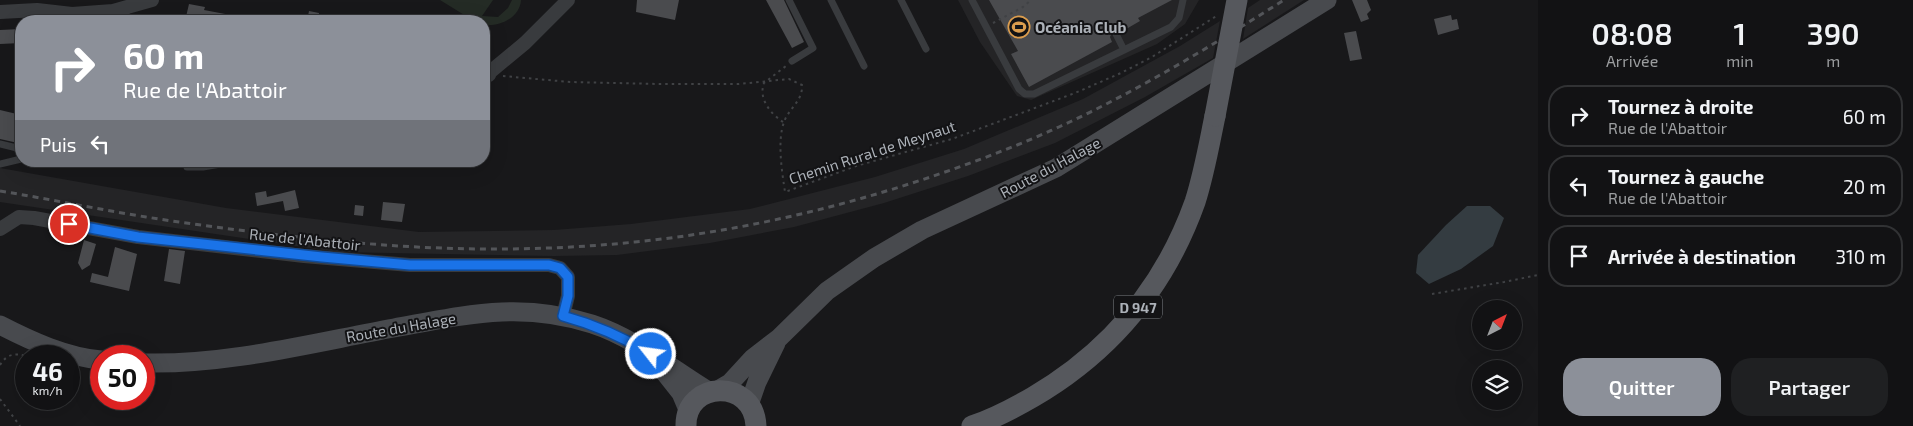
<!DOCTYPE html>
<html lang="fr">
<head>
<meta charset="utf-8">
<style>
  body { margin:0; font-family:"Exo 2",sans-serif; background:#1f2022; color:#f1f3f6; height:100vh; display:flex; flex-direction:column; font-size:19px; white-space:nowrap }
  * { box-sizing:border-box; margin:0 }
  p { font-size:16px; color:#9c9ea0 }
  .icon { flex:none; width:28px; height:28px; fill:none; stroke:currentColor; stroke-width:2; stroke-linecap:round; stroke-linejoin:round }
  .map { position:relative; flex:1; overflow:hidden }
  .sheet { display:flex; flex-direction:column; background:#121214; width:375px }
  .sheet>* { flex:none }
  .top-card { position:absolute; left:15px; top:15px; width:475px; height:152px; border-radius:20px; box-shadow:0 5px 20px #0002,0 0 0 1px #313234; background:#8c9099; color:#fff; overflow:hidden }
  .needle { width:32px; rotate:42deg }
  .fabs { position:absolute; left:1472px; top:300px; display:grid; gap:10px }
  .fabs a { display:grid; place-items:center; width:50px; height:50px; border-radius:50%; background:#121214; box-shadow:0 5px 20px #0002,0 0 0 1px #313234; font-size:25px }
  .speed { position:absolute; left:15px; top:345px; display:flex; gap:10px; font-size:25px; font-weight:700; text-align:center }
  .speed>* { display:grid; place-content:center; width:65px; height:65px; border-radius:50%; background:#121214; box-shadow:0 5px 20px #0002,0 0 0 1px #313234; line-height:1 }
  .speed small { font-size:12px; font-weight:400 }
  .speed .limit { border:8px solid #d22; background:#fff; color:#111 }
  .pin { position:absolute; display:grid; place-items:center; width:42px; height:42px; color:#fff; margin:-21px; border:2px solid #fff; border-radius:50%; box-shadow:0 1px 5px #0007 }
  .me { position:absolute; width:55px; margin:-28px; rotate:300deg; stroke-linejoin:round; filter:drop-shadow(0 0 4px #0008) }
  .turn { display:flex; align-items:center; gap:18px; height:105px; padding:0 25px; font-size:22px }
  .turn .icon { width:65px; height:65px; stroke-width:2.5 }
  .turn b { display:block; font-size:35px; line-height:42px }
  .then { display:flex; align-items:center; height:48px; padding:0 25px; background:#0003; gap:10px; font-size:19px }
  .eta { display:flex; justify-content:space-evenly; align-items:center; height:85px; text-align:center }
  .eta b { font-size:30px; font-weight:600; line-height:35px }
  .button { display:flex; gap:10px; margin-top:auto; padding:10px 25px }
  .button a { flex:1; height:58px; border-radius:20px; background:#8c9099; color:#fff; font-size:20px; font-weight:600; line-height:58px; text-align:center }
  .button a+a { background:#1f2022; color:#f1f3f6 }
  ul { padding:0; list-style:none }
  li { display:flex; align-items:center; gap:15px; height:62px; margin:0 10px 8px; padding:0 15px; border:2px solid #313234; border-radius:20px }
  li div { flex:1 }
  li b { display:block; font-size:19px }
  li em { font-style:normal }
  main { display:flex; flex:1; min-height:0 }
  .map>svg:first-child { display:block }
  .built { fill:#242426 }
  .green { fill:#242b25 }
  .water { fill:#343c41 }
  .building { fill:#4a4b4e }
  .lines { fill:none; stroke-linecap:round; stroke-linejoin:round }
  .path { stroke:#404245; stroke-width:2; stroke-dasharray:2.5 4; stroke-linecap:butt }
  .service { stroke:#393b3e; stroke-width:7 }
  .minor { stroke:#393b3e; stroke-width:14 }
  .secondary { stroke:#484a4e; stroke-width:19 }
  .primary { stroke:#56585d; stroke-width:21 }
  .rail { stroke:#535559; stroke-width:3; stroke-dasharray:6 5; stroke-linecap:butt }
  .primary-bridge { stroke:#56585d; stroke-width:21 }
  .route-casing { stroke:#114b97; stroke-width:12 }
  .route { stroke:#1a73e8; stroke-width:9 }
  .labels { text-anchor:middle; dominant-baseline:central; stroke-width:4; stroke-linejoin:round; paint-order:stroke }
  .shield { fill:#131315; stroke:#7e8287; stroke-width:1 }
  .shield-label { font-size:14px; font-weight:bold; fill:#acb1b8 }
  .poi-label { font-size:15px; font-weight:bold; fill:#acb1b8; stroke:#131315; text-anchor:start }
  .street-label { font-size:15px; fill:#acb1b8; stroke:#131315 }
</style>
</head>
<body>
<main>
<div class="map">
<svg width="1538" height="426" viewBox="0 0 1538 426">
  <rect width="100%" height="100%" fill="#18181a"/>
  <path class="built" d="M958,0H1199L1185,24L1157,44L1031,100L1017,96L980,42Z
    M1260,0H1304L1243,39L1248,8Z
    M1220,21L1213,58L1145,97L1055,143L968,176L884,203L794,227L710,243L617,255L554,256L337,252L0,202V168L226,208L419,232L554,230L631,224L750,209L875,177L964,149L1083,99L1180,46Z"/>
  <path class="green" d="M440,0H493L482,16L498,17L508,8L512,0H521C520,18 499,27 484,25V21H474Z"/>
  <path class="water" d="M1467,206H1490L1504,218L1493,246L1461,269L1429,284L1416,273L1418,255L1446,225Z"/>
  <path class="building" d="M637,0H679L675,20L636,12Z
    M766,0H784L804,42L792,48Z
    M989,0H1172L1138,18L1140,21L1121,32L1117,29L1113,30L1110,37L1112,42L1029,87L1011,54L1018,51Z
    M1352,0H1367L1371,10L1367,14L1369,19L1361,22Z
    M189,4L205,7L204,10L241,17L240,21H211L202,19V21H185Z
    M309,11L319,13L318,21H307Z
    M1451,15L1452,20L1457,19L1459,29L1438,35L1434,19Z
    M21,29V43L0,44V30Z
    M1356,31L1362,59L1350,61L1344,33Z
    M0,110L21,115V127L18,143L0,139Z
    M295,190L299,208L285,211L283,201L257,206L255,193L266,191L267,197Z
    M383,202L405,204L402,222L381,220Z
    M355,205L364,206L363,216L354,215Z
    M84,240L96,244L90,265L82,270L78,263Z
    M115,247L137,254L129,291L90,282L92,273L108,277Z
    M169,249L185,251L180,284L164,281Z"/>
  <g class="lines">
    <path class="path" d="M993,23L1023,7L1031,0
      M503,76L570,82L659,84H739L789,79L802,85C803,101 789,108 784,122C777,141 782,172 785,192L856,166L952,139L1075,93L1121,73L1152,57L1218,15
      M783,122C771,114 758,99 764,83L786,66
      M1432,294L1504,282L1538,275
      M0,365C7,354 14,353 26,356
      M0,399L20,426"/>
    <path class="service" d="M789,0L813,48L792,61
      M831,0L864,66
      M901,0L926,49
      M972,0L1019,89L1025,94H1034L1171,27L1179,18L1183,0
      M1116,34L1124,50
      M484,85L489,75
      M0,144L21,149
      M0,164L21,159
      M187,167H203L238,161"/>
    <path class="minor" d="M113,11L128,21
      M0,12L37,10L72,14L113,11L152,0
      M484,74L489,75L490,72L525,43L568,0
      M0,229L19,217L34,218L138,237L304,256L410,265H549L560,268L568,277V296L563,316"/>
    <path class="secondary" d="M0,325C31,341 66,357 101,360
      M144,363C228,365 312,343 394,328C466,315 520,301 592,324C635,338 672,369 710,392
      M662,369L681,393L689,412
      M718,390L730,383L753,358L779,338L827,291L874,258L922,230L1056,168L1327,0
      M749,405L757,382L776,343"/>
    <path class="primary" d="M686,426C685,380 754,378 756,426
      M972,426C993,419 1014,408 1033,397C1110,352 1165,286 1195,202C1204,174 1209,145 1215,116"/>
    <path class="rail" d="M0,191C49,199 97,209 146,217C210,227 275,235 339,241C436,251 538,252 635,242C764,229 892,195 1012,147C1108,109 1197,55 1284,0"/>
    <path class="primary-bridge" d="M1215,116L1237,0"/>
  </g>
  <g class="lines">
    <g class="route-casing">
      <path id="route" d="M69,224L138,237L322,257L410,265H549L560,268L568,277V296L563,316C596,325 621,336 651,354"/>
    </g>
    <use href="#route" class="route"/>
  </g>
  <defs>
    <g id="stadium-ring" transform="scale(1.125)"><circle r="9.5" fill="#131315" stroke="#db9d4e" stroke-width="1.5"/><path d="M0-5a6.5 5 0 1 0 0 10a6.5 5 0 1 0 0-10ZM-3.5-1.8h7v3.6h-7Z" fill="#db9d4e"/></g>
  </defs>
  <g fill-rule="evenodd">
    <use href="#stadium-ring" x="1019" y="27"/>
  </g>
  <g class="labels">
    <rect class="shield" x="1114" y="295.5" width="48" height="23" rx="4"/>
    <g class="shield-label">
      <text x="1138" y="307">D 947</text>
    </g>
    <g class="poi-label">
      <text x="1035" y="27">Océania Club</text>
    </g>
    <g class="street-label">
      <text transform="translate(872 152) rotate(-18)">Chemin Rural de Meynaut</text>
      <text transform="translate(1050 167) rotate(-28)">Route du Halage</text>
      <text transform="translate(305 239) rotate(6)">Rue de l'Abattoir</text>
      <text transform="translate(401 327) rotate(-10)">Route du Halage</text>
    </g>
  </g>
</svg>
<div class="fabs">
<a><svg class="needle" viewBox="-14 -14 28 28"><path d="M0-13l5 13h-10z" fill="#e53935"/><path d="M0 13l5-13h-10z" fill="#9c9ea0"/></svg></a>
<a><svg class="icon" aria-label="layers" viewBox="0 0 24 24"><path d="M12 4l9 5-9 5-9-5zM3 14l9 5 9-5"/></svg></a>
</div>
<div class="speed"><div>46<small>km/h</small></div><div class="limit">50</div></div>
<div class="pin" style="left:69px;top:224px;background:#d93025"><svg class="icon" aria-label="arrive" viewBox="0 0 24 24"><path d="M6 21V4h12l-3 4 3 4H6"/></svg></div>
<svg class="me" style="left:651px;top:354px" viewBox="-20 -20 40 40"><circle r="17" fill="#1a73e8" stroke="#fff" stroke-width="3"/><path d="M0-11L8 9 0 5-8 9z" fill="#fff"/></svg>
<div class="top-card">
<div class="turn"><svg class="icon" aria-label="right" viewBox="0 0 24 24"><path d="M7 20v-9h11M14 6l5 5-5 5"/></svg><div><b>60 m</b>Rue de l'Abattoir</div></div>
<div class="then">Puis<svg class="icon" aria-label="left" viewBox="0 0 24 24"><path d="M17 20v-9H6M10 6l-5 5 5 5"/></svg></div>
</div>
</div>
<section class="sheet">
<div class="eta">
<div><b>08:08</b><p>Arrivée</p></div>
<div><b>1</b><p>min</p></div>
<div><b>390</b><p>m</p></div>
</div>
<ul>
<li><svg class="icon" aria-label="right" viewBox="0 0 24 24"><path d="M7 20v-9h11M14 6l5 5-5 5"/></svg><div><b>Tournez à droite</b><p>Rue de l'Abattoir</p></div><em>60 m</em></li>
<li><svg class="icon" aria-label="left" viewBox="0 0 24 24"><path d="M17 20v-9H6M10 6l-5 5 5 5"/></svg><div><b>Tournez à gauche</b><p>Rue de l'Abattoir</p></div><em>20 m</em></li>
<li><svg class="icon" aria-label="arrive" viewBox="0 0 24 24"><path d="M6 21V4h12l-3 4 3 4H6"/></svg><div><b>Arrivée à destination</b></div><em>310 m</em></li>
</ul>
<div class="button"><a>Quitter</a><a>Partager</a></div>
</section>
</main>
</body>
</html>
